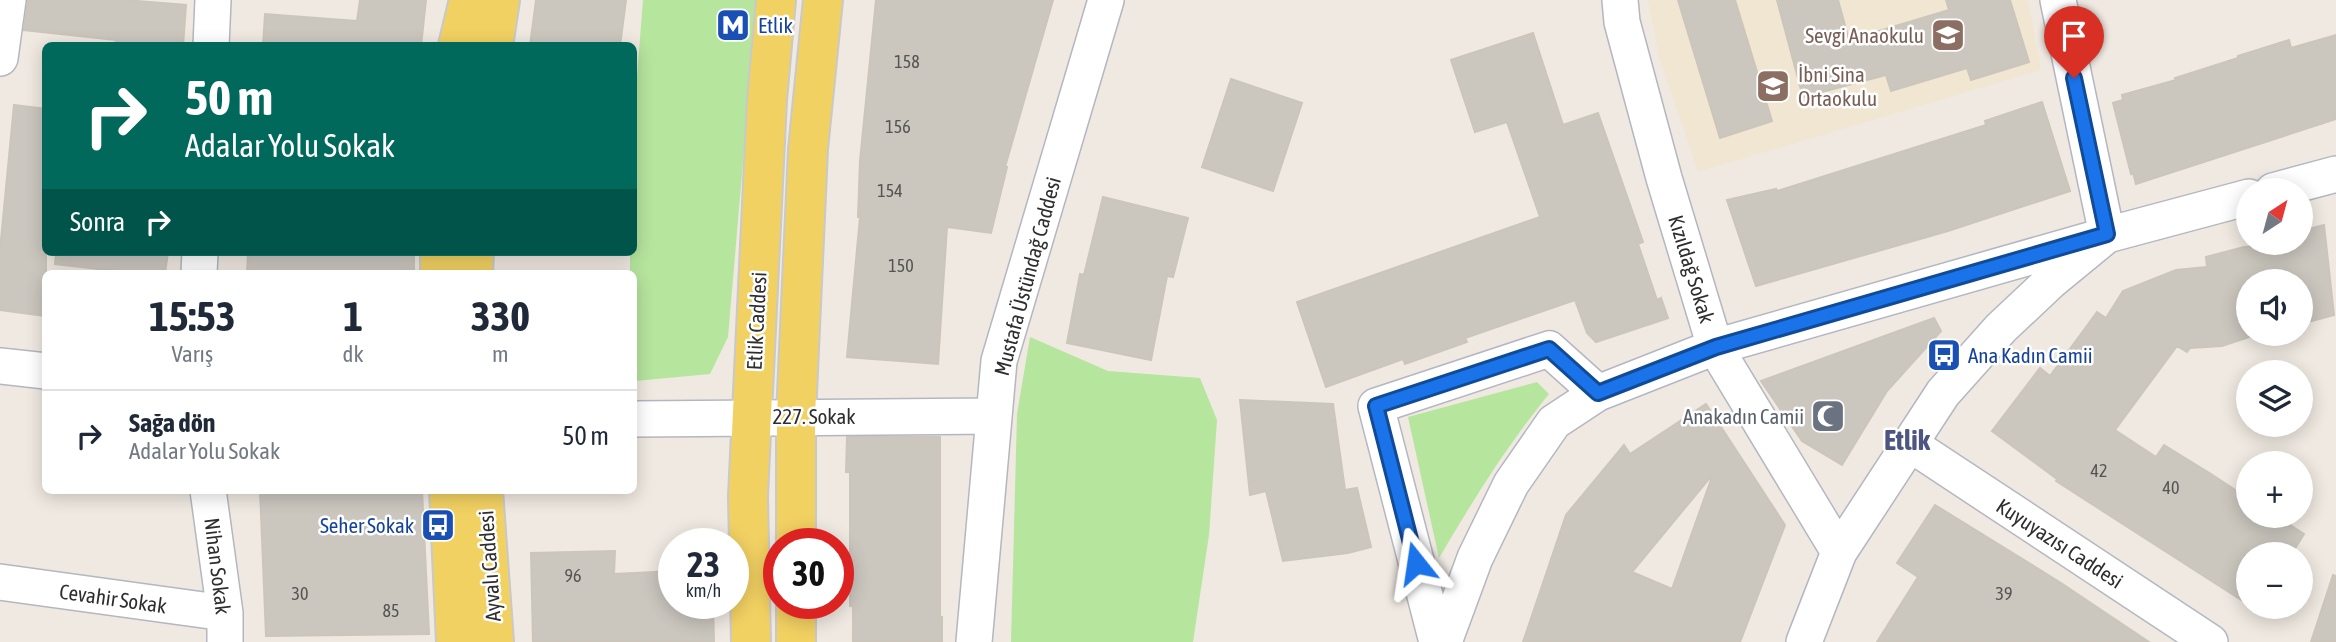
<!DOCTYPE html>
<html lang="tr">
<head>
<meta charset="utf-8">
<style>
  body { margin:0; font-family:"Asap Condensed",sans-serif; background:#f6f6f7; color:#1f2937; height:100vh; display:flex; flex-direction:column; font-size:26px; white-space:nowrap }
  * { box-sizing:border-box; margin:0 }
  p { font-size:23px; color:#747a83 }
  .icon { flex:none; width:38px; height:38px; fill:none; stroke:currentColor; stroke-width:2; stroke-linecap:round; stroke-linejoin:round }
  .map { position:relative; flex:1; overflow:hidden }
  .details { position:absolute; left:42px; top:270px; width:595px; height:224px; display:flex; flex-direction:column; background:#fff; border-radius:10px; box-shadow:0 4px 18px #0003 }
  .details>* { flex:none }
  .guide { position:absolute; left:42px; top:42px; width:595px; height:214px; border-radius:10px; box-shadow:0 4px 18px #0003; background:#00695c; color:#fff; overflow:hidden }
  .needle { width:46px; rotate:36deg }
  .tools { position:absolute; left:2236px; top:178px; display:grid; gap:14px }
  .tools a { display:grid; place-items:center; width:77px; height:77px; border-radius:50%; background:#fff; box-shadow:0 4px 18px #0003; font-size:35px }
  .speed { position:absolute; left:658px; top:528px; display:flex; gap:14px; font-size:35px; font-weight:700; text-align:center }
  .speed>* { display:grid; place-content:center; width:91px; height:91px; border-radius:50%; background:#fff; box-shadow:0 4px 18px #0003; line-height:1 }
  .speed small { font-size:18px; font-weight:400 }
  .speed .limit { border:10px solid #d22; background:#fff; color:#111 }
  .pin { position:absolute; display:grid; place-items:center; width:60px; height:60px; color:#fff; margin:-72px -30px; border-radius:50% 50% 50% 0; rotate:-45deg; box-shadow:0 0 7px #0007 }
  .pin .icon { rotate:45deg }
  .me { position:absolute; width:77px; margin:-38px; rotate:345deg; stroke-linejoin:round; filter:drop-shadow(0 0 5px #0008) }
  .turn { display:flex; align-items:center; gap:24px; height:147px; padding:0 28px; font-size:32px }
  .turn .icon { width:91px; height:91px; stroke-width:2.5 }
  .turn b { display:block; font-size:49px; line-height:60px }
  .then { display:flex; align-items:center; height:66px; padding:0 28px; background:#0003; gap:14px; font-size:26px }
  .eta { display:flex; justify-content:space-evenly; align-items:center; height:119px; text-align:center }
  .eta b { font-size:42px; font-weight:700; line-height:49px }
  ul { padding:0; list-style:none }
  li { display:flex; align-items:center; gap:21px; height:91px; padding:0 28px; border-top:2px solid #e0e1e3 }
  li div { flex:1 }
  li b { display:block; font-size:26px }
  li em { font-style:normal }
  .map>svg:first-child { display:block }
  .education { fill:#f0e6d1 }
  .green { fill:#b6e59e }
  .building { fill:#cbc7bf; stroke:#cbc5ba; stroke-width:2; fill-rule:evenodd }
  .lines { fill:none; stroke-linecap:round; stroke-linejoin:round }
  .minor-casing { stroke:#b4b7c1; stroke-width:38 }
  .major-casing { stroke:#c9c9c9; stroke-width:42 }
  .minor { stroke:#fff; stroke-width:35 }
  .major { stroke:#f2d163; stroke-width:38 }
  .route-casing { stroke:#114b97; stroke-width:18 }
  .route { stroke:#1a73e8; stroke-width:12 }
  .labels { text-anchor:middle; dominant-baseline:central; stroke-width:5; stroke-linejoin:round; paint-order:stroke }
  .number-label { font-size:18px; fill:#555452 }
  .transit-label { font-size:21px; fill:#164399; stroke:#fff; text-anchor:start }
  .education-label { font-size:21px; fill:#785e54; stroke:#fff; text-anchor:end }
  .street-label { font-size:21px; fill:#2e2e2e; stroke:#fff }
  .worship-label { font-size:21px; fill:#5b616d; stroke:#fff; text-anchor:end }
  .district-label { font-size:28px; font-weight:bold; fill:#4d5680; stroke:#fff }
</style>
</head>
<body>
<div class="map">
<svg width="2336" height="642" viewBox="0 0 2336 642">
  <rect width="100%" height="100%" fill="#efe9e1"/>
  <path class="education" d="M1648,0H2028L2041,70L1698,172L1659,56Z"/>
  <path class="green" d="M643,0H757L728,337L710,374L635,381L634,273H630V252H634V114Z
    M1030,337L1108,371L1200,378L1217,420L1209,535L1193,642H1011L1017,414Z
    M1537,382L1549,394C1505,448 1474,499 1439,558L1408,417Z"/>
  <path class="building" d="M28,0H125L186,5L183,46H115L116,40L24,30Z
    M360,0H426L421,46H263L265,14L357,21Z
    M536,0H626L620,46H530Z
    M876,0H1053L1005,167H1007L991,233L947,227L938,364L847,357L860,217H858L860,161Z
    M1678,0H1735L1772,121L1720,138Z
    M1777,0H1838L1849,40L1949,10L1946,0H2010L2029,62L1971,80L1967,68L1891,91L1886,75L1803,97Z
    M1533,33L1563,125L1598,113L1643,242L1638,244L1657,300L1661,298L1668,318L1596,342L1587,333L1575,300L1465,338L1467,342L1405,364L1403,359L1326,387L1297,302L1540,217L1507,122L1475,132L1451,60Z
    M2336,35V119L2136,184L2133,173L2131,174L2113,103L2123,100L2122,95L2176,80L2175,78L2238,58V56L2289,40L2291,48Z
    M1231,79L1302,103L1273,191L1202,167Z
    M2042,102L2070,191L1948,231L1756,286L1727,200L1776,189L1777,191L1986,125L1985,121Z
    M14,105L46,109V316L0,310V250Z
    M1103,197L1188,218L1173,277L1167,276L1151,360L1067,343L1080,274L1084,275Z
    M2324,225L2334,315L2301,324V282H2249V337L2222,346L2190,348L2187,352L2177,346L2115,430L2156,457L2164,445L2211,474L2249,499V516H2276L2304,534L2291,555H2249V605L2056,481L2057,479L1992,431L2040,368L2050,376L2097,312L2106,318L2123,291L2176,270L2207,267L2206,257L2244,247L2301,243V231Z
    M56,252H168L165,273H133L55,264Z
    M248,252H414V273H247Z
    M1934,318L1941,331L1887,391L1842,465L1802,441L1761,381Z
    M1240,400L1333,404L1345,490L1357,488L1371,547L1348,553L1283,561L1266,491L1250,495Z
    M1706,404L1785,525L1740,642H1523L1566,515L1624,445L1630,454ZM1713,474L1672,589L1632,572Z
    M847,437H940V617H942V642H853V606H850V472H846Z
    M260,490H422L429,634L266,636Z
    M1935,505L2061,583L2149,642H1877L1918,577L1897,563Z
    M615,551L614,574L674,571V604H713L714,642H533L531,553Z
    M2333,575L2336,576V642H2311Z"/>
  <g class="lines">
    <g class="minor-casing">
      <path id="minor" d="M1620,0L1622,22L1664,178L1715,347L1839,552
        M211,46L213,0
        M0,58L8,0
        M2273,191L2336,174
        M199,273L200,252
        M0,366L46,371
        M634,419L994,416
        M1910,444L2210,642
        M208,490L225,613V642
        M0,582L225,613
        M974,642L999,361L1106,0
        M1437,642L1376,406L1549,349L1598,393
        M1444,642L1475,558L1511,484L1554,422L1598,393L1715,347L2107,235L2058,0
        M1804,642L1839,552L1943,393L2001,328L2051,281L2107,235L2249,197"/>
    </g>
    <g class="major-casing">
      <path id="major" d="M458,46L469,0
        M493,46L500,0
        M440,252V273
        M473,273L474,252
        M449,490L456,642
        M483,490L494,642
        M796,544V416L808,149L823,0
        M751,642L748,496L767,100L776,0
        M796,642V604"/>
    </g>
    <use href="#minor" class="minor"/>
    <use href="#major" class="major"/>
  </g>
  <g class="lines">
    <g class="route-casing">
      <path id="route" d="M1416,563L1376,406L1549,349L1598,393L1716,347L2107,234L2074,78"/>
    </g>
    <use href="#route" class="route"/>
  </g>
  <defs>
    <g id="metro-square" transform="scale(1.75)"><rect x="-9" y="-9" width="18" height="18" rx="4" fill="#1a4fb4" stroke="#fff"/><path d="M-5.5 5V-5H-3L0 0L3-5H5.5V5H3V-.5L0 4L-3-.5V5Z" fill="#fff"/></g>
    <g id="school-square" transform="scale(1.75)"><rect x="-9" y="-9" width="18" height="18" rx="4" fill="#8d6e63" stroke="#fff"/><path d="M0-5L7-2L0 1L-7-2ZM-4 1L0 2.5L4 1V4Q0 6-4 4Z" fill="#fff"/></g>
    <g id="bus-square" transform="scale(1.75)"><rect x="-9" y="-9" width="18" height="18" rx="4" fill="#1a4fb4" stroke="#fff"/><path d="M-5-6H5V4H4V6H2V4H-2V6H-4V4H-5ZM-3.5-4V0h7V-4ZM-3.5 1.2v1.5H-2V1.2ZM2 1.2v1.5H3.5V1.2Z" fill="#fff"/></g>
    <g id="mosque-square" transform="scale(1.75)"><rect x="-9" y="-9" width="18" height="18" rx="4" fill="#6b7280" stroke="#fff"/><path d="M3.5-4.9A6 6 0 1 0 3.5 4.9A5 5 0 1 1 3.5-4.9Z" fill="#fff"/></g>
  </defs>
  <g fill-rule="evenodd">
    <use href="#metro-square" x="733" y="25"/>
    <use href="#school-square" x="1948" y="35"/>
    <use href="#school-square" x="1773" y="86"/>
    <use href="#bus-square" x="1944" y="355"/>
    <use href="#mosque-square" x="1828" y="416"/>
    <use href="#bus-square" x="438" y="525"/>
  </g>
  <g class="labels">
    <g class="number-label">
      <text x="907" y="61">158</text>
      <text x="898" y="126">156</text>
      <text x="890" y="190">154</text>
      <text x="901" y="265">150</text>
      <text x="2099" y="470">42</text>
      <text x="2171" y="487">40</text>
      <text x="573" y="575">96</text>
      <text x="300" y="593">30</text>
      <text x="2004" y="593">39</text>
      <text x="391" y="610">85</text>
    </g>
    <g class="transit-label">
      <text x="758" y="25">Etlik</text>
      <text x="1968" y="355">Ana Kadın Camii</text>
      <text x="414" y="525" text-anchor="end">Seher Sokak</text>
    </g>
    <g class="education-label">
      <text x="1924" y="35">Sevgi Anaokulu</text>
      <text x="1798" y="74" text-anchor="start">İbni Sina<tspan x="1798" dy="24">Ortaokulu</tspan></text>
    </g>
    <g class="street-label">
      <text transform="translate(1692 269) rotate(73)">Kızıldağ Sokak</text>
      <text transform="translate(1027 276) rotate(-75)">Mustafa Üstündağ Caddesi</text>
      <text transform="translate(756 321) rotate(-87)">Etlik Caddesi</text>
      <text x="814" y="416">227. Sokak</text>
      <text transform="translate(2060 543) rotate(33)">Kuyuyazısı Caddesi</text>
      <text transform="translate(218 566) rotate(83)">Nihan Sokak</text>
      <text transform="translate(489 566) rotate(-94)">Ayvalı Caddesi</text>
      <text transform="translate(113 598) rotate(8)">Cevahir Sokak</text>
    </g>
    <g class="worship-label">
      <text x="1804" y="416">Anakadın Camii</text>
    </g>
    <g class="district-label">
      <text x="1907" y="440">Etlik</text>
    </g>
  </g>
</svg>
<div class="tools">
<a><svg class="needle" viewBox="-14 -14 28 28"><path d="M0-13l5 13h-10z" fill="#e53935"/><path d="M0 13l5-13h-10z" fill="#747a83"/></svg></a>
<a><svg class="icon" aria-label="sound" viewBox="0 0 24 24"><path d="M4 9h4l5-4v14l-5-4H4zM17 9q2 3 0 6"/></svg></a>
<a><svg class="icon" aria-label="layers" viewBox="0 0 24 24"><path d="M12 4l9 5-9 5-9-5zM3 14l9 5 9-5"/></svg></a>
<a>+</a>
<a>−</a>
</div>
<div class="speed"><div>23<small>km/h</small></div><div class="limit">30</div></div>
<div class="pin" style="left:2074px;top:78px;background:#d93025"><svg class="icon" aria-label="arrive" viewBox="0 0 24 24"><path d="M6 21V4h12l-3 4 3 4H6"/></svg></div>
<svg class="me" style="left:1416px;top:563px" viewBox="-20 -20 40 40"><path d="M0-17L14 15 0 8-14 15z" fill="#1a73e8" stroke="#fff" stroke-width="4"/></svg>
<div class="guide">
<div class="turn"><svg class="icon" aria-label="right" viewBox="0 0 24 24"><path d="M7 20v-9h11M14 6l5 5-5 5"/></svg><div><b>50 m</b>Adalar Yolu Sokak</div></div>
<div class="then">Sonra<svg class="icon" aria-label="right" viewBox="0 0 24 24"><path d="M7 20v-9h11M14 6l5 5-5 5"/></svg></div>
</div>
<section class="details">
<div class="eta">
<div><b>15:53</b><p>Varış</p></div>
<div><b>1</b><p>dk</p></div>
<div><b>330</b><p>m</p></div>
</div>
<ul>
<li><svg class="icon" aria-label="right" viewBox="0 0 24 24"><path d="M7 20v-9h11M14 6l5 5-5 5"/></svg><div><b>Sağa dön</b><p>Adalar Yolu Sokak</p></div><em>50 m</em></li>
</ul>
</section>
</div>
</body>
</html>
